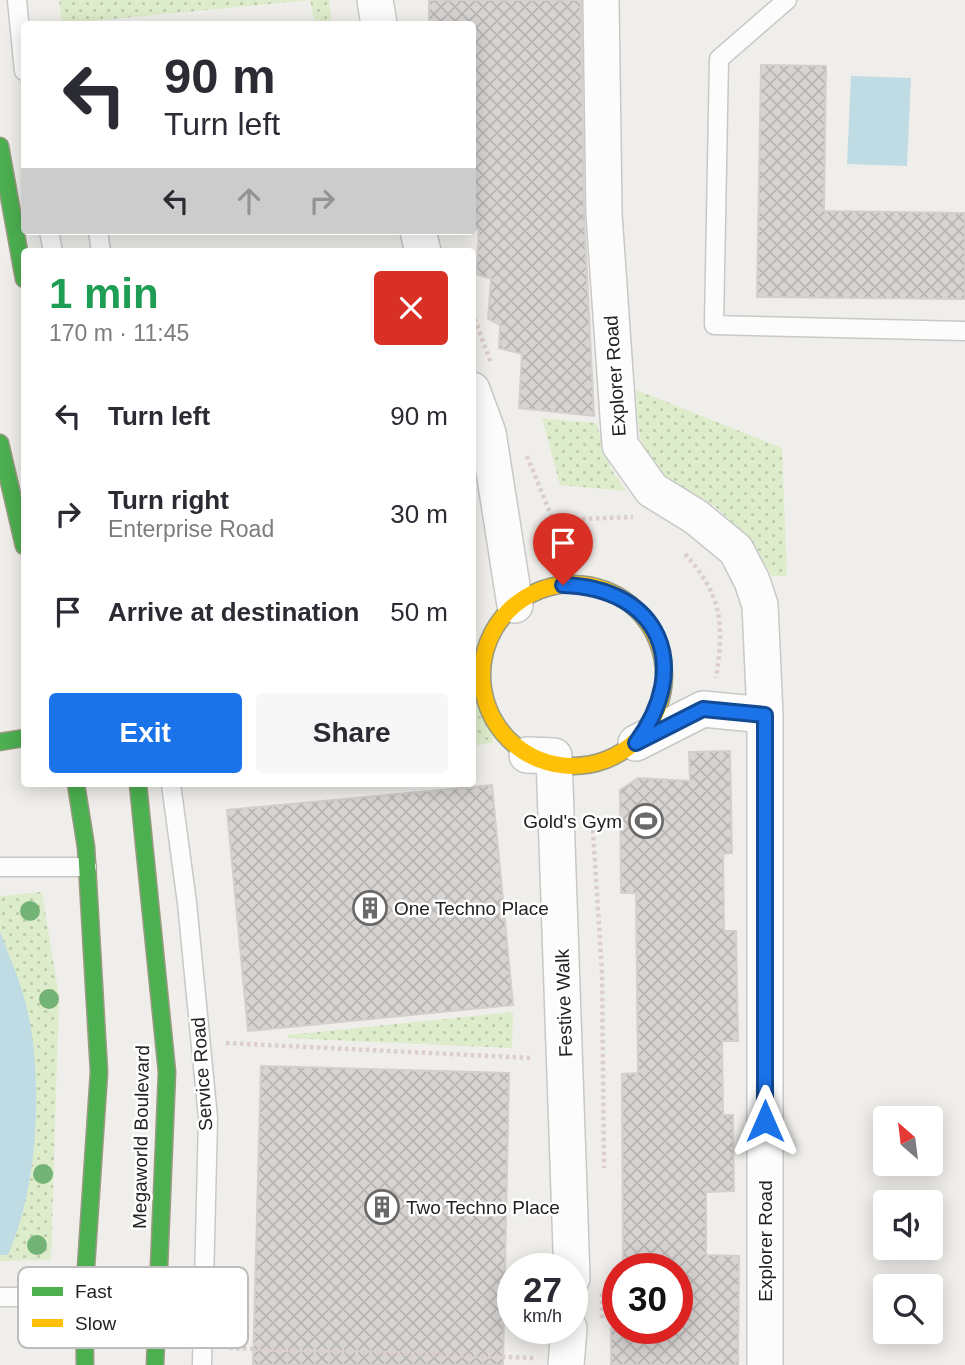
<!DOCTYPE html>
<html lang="en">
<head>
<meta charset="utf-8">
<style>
  body { margin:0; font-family:Arial,sans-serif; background:#f7f7f7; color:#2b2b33; height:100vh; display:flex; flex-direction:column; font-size:26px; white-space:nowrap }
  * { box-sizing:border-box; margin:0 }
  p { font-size:23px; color:#7c7c81 }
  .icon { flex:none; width:38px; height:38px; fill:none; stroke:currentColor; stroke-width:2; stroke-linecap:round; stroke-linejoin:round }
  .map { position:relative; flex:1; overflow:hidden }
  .side { position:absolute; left:21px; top:248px; width:455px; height:539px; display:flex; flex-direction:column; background:#fff; border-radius:7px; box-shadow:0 4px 18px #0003 }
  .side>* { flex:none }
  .guide { position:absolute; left:21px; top:21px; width:455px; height:214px; border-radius:7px; box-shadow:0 4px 18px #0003; background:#fff; color:#2b2b33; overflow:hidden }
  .needle { width:46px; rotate:332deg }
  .fabs { position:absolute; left:873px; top:1106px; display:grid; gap:14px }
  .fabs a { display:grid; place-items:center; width:70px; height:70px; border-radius:7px; background:#fff; box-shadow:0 4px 18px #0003; font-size:35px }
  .speed { position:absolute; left:497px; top:1253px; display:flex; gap:14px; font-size:35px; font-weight:700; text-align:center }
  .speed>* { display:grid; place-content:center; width:91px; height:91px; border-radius:50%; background:#fff; box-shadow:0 4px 18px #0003; line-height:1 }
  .speed small { font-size:18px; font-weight:400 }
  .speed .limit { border:10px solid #d22; background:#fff; color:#111 }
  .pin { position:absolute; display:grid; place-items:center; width:60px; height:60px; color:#fff; margin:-72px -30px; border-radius:50% 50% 50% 0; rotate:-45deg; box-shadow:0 0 7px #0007 }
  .pin .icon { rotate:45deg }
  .me { position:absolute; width:77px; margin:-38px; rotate:0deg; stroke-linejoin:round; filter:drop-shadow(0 0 5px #0008) }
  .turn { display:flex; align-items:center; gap:24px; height:147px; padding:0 28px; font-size:32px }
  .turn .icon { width:91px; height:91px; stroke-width:2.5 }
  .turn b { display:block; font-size:49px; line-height:60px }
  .lanes { display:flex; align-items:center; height:66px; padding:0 28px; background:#0003; justify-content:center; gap:35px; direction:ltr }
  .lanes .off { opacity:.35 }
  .round { display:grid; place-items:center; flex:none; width:74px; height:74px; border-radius:7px; background:#f7f7f7 }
  .summary { display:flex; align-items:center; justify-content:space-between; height:119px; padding:0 28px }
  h1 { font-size:42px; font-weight:600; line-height:52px; color:#1e9e55 }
  .action { display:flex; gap:14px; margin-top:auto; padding:14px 28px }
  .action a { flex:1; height:80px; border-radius:7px; background:#1a73e8; color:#fff; font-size:28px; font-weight:600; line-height:80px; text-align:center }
  .action a+a { background:#f7f7f7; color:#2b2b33 }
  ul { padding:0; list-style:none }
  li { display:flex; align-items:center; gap:21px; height:98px; padding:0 28px }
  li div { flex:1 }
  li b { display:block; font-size:26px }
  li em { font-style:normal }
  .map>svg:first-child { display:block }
  .garden { fill:url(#garden-dots) }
  .water { fill:#bfdbe3 }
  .building { fill:url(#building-cross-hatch); stroke:#d3d0cc; stroke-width:2 }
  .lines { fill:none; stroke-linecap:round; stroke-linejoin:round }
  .lane-casing { stroke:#c9c8c7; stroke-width:21 }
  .street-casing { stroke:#c9c8c7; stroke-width:38 }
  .fast-casing { stroke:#999a82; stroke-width:19 }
  .slow-casing { stroke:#999a82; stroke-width:19 }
  .path { stroke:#dccecd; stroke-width:4.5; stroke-dasharray:3.5 3.5; stroke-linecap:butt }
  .lane { stroke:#fdfcfc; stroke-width:18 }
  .street { stroke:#fdfcfc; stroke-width:35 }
  .fast { stroke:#4caf50; stroke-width:16 }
  .slow { stroke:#ffc107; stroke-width:16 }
  .tree { fill:#73b476 }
  .route-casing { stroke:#114b97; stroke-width:18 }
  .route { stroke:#1a73e8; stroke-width:12 }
  .labels { text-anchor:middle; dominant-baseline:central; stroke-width:5; stroke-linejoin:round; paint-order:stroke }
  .street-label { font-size:19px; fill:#222; stroke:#fff }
  .poi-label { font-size:19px; fill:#222; stroke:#fff; text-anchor:start }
  .key { fill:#fff; stroke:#bdbdbd; stroke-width:2 }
  .key-label { font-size:19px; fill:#222 }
</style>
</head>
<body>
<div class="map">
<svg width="965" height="1365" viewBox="0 0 965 1365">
  <defs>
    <pattern id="garden-dots" width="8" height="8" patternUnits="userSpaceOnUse" patternTransform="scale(1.75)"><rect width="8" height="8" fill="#ddeccb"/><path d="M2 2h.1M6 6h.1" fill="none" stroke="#bdcaae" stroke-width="1.8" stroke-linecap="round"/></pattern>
    <pattern id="building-cross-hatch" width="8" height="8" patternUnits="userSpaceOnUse" patternTransform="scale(1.75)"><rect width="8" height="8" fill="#d7d4d2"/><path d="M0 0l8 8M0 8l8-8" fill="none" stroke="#b8b6b4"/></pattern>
  </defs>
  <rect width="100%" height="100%" fill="#f0eeeb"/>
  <path class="garden" d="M59,0H329L332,24H315L310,0L62,24Z
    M636,390L782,448L787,576H772C757,549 739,526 714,506C700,495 681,490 667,479C638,457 637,423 636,390Z
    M542,418L596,423L611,469L626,491L560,485Z
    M476,695L489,708L493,743L473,745V696Z
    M42,892L59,996L51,1260L0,1261V896Z
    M513,1012L512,1048L288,1038V1035Z"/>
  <path class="water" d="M851,76L911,78L907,166L847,164Z
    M0,932C10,958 22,985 28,1013C43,1084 38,1188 8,1255H0Z"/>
  <path class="building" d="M429,0H581L584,214L594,416L519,408L522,354L499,348L500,325L488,319L491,279L476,274L479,229L472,228V24H429Z
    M761,65L826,66L824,211L965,213V299L757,297Z
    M730,751L732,853L723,854L724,931H736L738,1041H722L723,1115H733L734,1191L706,1192V1255L739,1256L738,1365H611V1328H677V1269H623L622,1074L638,1073L636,893H621L620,790L638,778L690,781L689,752Z
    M492,785L513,1005L248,1031L227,810Z
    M261,1066L509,1073L503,1365H253Z"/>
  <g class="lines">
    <g class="lane-casing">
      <path id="lane" d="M17,0L24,71
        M787,0L719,59L714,325L965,331
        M49,231L53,252
        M98,231L101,252
        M171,784L187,903L208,1118L202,1365
        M0,867H87
        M0,1297H84"/>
    </g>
    <g class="street-casing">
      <path id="street" d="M375,0L379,24
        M601,0L604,214L620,445L652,490L696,517L736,550L752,581L760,605L765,715V1365
        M418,231L423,252
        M472,390L488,433L515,605
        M636,743L703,709L765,715
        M527,755L554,756L572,1278
        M566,1365L569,1328"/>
    </g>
    <g class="fast-casing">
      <path id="fast" d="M0,146L24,279
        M0,443L24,546
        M0,742L24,738
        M76,784L86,847L99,1072L84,1297L85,1365
        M138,784L167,1072L155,1365"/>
    </g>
    <g class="slow-casing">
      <path id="slow" d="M482 675a91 91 0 1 1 182 0a91 91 0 1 1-182 0Z"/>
    </g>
    <path class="path" d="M472,312L491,363
      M527,456L553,520L633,517
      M685,554C723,596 724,625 716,678
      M589,769V765L610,761
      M592,816L602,972L604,1168
      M226,1043L532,1058
      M602,1318V1292
      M229,1348L536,1358"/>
    <use href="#lane" class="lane"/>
    <use href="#street" class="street"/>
    <use href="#fast" class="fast"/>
    <use href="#slow" class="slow"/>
  </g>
  <g class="tree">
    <circle cx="30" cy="911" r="10"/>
    <circle cx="49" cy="999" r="10"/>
    <circle cx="43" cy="1174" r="10"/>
    <circle cx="37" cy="1245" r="10"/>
  </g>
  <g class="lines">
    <g class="route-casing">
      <path id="route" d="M563,585C660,588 693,666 636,743L703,709L765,715V1121"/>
    </g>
    <use href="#route" class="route"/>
  </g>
  <defs>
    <g id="stadium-ring" transform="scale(1.75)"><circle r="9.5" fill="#fff" stroke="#6a6968" stroke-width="1.5"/><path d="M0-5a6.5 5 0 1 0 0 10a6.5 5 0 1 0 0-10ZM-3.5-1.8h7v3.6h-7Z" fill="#6a6968"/></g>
    <g id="building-ring" transform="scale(1.75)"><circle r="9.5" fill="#fff" stroke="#6a6968" stroke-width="1.5"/><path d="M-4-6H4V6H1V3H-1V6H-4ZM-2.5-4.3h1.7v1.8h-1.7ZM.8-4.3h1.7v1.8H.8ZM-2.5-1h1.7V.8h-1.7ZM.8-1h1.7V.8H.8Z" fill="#6a6968"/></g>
  </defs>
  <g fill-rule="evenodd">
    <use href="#stadium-ring" x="646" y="821"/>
    <use href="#building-ring" x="370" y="908"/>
    <use href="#building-ring" x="382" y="1207"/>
  </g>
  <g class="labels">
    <g class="street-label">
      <text transform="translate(615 376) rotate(-94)">Explorer Road</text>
      <text transform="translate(564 1003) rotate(-92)">Festive Walk</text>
      <text transform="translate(202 1074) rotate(-94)">Service Road</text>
      <text transform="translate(141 1137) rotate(-89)">Megaworld Boulevard</text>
      <text transform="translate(765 1241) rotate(-90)">Explorer Road</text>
    </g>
    <g class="poi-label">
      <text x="622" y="821" text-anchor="end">Gold's Gym</text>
      <text x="394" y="908">One Techno Place</text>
      <text x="406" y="1207">Two Techno Place</text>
    </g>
  </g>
  <rect x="18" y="1267" width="230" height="81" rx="10" class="key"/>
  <rect x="32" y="1287" width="31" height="9" fill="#4caf50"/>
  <rect x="32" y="1319" width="31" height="8" fill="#ffc107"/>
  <g class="key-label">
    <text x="75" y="1298">Fast</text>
    <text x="75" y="1330">Slow</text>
  </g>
</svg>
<div class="fabs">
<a><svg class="needle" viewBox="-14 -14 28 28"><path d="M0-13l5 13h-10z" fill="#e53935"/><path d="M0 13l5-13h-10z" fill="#7c7c81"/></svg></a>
<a><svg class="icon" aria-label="sound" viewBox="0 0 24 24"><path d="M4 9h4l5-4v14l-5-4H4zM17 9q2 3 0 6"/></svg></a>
<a><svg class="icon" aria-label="search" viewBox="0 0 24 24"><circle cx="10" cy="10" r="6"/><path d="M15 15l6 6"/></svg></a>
</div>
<div class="speed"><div>27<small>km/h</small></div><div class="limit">30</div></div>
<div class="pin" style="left:563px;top:585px;background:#d93025"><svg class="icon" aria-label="arrive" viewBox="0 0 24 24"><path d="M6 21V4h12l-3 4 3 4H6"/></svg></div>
<svg class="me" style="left:765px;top:1121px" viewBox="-20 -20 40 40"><path d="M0-17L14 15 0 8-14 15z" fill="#1a73e8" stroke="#fff" stroke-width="4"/></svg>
<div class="guide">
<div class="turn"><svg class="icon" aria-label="left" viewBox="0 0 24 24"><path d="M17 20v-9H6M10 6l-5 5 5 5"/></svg><div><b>90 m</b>Turn left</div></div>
<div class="lanes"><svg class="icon" aria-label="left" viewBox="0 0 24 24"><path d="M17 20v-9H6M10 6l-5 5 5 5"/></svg><svg class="icon off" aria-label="ahead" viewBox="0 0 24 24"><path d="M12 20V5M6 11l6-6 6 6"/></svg><svg class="icon off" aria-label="right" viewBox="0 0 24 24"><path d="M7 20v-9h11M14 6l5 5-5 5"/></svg></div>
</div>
<section class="side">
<div class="summary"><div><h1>1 min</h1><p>170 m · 11:45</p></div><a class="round" style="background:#d93025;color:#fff"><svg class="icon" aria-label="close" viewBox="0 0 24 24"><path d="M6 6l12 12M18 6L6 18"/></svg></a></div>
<ul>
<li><svg class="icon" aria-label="left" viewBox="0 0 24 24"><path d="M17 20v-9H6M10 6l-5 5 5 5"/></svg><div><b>Turn left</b></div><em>90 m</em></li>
<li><svg class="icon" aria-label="right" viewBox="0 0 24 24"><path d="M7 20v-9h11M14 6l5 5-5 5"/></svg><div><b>Turn right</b><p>Enterprise Road</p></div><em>30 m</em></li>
<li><svg class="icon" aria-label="arrive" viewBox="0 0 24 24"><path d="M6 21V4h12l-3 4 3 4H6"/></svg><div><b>Arrive at destination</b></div><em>50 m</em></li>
</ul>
<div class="action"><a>Exit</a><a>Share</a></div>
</section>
</div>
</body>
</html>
